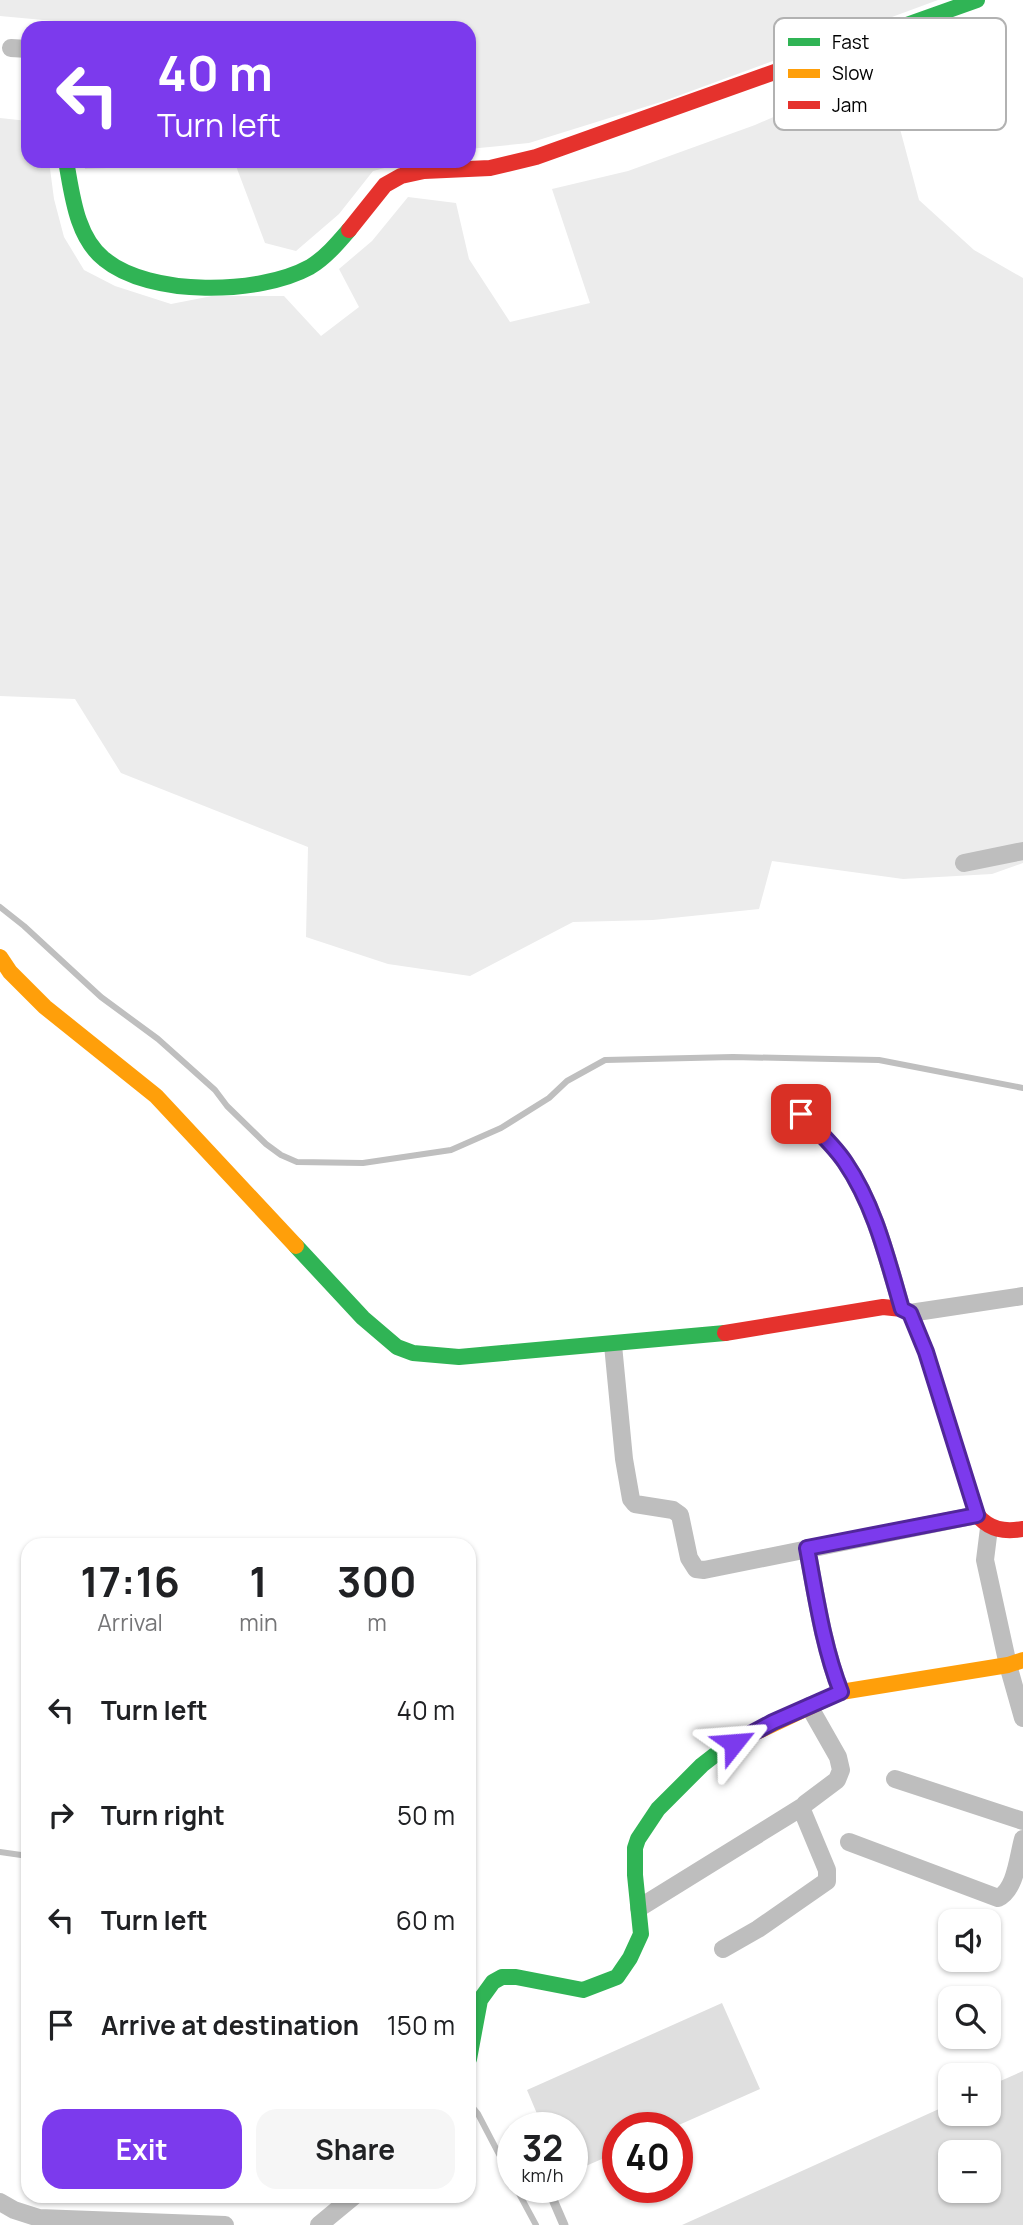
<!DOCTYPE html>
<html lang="en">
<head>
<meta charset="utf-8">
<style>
  body { margin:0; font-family:Manrope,sans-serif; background:#f6f6f6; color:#202124; height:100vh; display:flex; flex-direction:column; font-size:26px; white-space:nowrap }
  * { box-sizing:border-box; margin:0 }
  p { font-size:23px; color:#757577 }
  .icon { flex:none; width:38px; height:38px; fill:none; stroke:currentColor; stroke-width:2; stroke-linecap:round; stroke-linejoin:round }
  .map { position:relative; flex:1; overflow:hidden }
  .drawer { position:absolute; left:21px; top:1538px; width:455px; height:665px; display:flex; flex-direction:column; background:#fff; border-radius:21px; box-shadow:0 2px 5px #0004 }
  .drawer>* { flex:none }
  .hud { position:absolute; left:21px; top:21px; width:455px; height:147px; border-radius:21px; box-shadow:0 2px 5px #0004; background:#7c3aed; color:#fff; overflow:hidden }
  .fabs { position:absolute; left:938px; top:1909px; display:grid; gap:14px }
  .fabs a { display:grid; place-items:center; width:63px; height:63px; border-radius:14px; background:#fff; box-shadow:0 2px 5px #0004; font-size:35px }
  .speed { position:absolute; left:497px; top:2112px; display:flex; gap:14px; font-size:35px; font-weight:700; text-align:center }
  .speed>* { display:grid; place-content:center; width:91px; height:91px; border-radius:50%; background:#fff; box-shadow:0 2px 5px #0004; line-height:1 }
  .speed small { font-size:18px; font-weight:400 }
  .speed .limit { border:10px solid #d22; background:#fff; color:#111 }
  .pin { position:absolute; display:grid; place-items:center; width:60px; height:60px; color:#fff; margin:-30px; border-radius:14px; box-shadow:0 4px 10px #0006 }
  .me { position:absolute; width:77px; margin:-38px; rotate:62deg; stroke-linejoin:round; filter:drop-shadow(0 0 5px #0008) }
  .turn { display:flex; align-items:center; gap:24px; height:147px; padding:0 21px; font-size:32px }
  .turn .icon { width:91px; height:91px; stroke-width:2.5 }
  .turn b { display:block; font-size:49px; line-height:60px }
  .eta { display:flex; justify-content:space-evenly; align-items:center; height:119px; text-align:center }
  .eta b { font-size:42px; font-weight:700; line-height:49px }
  .button { display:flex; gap:14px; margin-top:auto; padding:14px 21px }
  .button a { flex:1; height:80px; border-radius:21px; background:#7c3aed; color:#fff; font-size:28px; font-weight:700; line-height:80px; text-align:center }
  .button a+a { background:#f6f6f6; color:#202124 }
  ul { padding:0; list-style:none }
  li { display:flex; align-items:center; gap:21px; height:105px; padding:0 21px }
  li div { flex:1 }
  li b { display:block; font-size:26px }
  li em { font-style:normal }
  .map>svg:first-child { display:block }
  .green { fill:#ececec }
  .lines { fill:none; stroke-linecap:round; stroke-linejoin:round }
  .stream { stroke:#bfbfbf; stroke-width:6 }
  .building { fill:#dfdfdf; fill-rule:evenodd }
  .lane { stroke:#bebebe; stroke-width:9 }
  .street { stroke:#bebebe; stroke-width:18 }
  .fast { stroke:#30b455; stroke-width:16 }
  .slow { stroke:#ff9f0a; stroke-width:16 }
  .jam { stroke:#e5322d; stroke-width:16 }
  .route-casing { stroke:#51269a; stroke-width:18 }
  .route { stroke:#7c3aed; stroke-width:12 }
  .key { fill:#fff; stroke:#b2b2b2; stroke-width:2 }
  .key-label { font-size:19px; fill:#000 }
</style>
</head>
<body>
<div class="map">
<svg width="1023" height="2225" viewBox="0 0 1023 2225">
  <rect width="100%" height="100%" fill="#fff"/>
  <path class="green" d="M0,0H938L664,101L529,143L469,149V28H79L76,23L0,16Z
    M884,69L919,200L974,250L1023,278V863L992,874L903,879L772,861L759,909L653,920L573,922L470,976L388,964L306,937L308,847L121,773L75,699L0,696V118L28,121V161H49L54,199L64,237L84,270L115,286L171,304L212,296H284L321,336L359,307L339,269L372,241L408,197L456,203L469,259L510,322L590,303L552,189L628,171L755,125Z
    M84,161H177L175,165L85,169Z
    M240,161H411L373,171L339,214L296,251L265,243L236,166Z"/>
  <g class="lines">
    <path class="stream" d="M0,907L24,926L101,997L158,1039L215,1090L227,1106L266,1144L281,1155L297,1162L363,1163L451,1150L501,1128L549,1098L567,1081L605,1060L733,1057L879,1060L1023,1088
      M0,1852L28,1856
      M469,2103L478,2114L513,2181
      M516,2188L536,2225"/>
  </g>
  <path class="building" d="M722,2003L760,2089L672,2128H618V2152L572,2172V2128H543L527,2090Z
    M1023,2071V2225H682L950,2104V2114H989V2086ZM950,2152H989V2191H950Z"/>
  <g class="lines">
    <path class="lane" d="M548,2188L564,2225"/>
    <path class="street" d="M11,48L28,49
      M964,863L1023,851
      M801,1114C816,1129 833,1144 845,1162C875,1206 887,1258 902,1309
      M910,1313L1023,1296
      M613,1345L624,1459L631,1499L635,1504L673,1510L680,1515L689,1558L696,1569L704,1570L977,1515
      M989,1528L985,1560L1008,1665L1023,1718
      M807,1548C816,1596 823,1646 841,1692
      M895,1779L1023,1821
      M849,1842L998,1898C1016,1890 1018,1856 1023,1839
      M639,1908L802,1807
      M723,1949L758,1929L827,1881V1870L802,1810L805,1804L837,1780L841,1770L838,1757L809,1706
      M0,2202L14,2210L39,2218L225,2225
      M319,2225L354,2196"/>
    <path class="fast" d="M887,32L977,0
      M66,161C72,193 76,237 104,259C150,297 259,295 310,267C325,258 337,244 349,230
      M296,1246L363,1318L397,1347L413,1353L459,1357L725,1333
      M469,2059L480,2000L493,1982L502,1977H516L583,1990L617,1977L630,1958L641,1934L635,1875V1848L638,1839L658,1809L702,1765L720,1751L752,1734"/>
    <path class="slow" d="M0,957L10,972L45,1007L156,1096L296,1246
      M752,1734L841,1692L1008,1665L1023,1660"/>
    <path class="jam" d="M349,230L385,185L401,176L424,171L490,168L536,157L887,32
      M725,1333L883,1307L902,1309L910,1313L926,1352L977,1515C990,1530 1004,1532 1023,1529"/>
  </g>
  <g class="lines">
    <g class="route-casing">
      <path id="route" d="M734,1743L773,1722L841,1692C823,1646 816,1596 807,1548L977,1515L926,1352L910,1313L902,1309C887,1258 875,1206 845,1162C833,1144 816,1129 801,1114"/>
    </g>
    <use href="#route" class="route"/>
  </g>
  <rect x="774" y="18" width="232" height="112" rx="10" class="key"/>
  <rect x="788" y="38" width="32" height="8" fill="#30b455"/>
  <rect x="788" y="69" width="32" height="9" fill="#ff9f0a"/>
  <rect x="788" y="101" width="32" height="8" fill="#e5322d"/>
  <g class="key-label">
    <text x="832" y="49">Fast</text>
    <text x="832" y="80">Slow</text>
    <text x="832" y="112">Jam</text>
  </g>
</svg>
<div class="fabs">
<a><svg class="icon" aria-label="sound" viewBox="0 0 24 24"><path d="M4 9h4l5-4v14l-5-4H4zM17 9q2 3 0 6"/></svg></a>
<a><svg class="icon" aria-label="search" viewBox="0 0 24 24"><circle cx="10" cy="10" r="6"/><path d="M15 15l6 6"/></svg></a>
<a>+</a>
<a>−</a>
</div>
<div class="speed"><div>32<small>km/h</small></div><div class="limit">40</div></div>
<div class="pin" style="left:801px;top:1114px;background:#d93025"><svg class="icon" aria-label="arrive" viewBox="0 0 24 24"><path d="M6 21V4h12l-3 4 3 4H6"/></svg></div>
<svg class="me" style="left:734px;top:1743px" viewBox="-20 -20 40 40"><path d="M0-17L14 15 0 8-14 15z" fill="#7c3aed" stroke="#fff" stroke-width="4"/></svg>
<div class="hud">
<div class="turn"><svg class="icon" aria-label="left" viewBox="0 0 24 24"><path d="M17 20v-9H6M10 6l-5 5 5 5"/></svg><div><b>40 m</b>Turn left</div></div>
</div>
<section class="drawer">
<div class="eta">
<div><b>17:16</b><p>Arrival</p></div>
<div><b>1</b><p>min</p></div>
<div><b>300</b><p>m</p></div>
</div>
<ul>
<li><svg class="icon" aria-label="left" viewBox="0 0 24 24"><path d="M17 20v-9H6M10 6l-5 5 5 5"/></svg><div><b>Turn left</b></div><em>40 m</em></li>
<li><svg class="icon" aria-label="right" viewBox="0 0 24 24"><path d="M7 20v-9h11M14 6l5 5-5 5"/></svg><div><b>Turn right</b></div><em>50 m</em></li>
<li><svg class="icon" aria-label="left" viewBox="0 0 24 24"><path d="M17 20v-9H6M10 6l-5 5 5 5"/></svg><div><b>Turn left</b></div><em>60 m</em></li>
<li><svg class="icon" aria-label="arrive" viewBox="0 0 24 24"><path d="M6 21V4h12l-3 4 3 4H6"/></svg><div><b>Arrive at destination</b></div><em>150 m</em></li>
</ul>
<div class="button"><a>Exit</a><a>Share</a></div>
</section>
</div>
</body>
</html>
